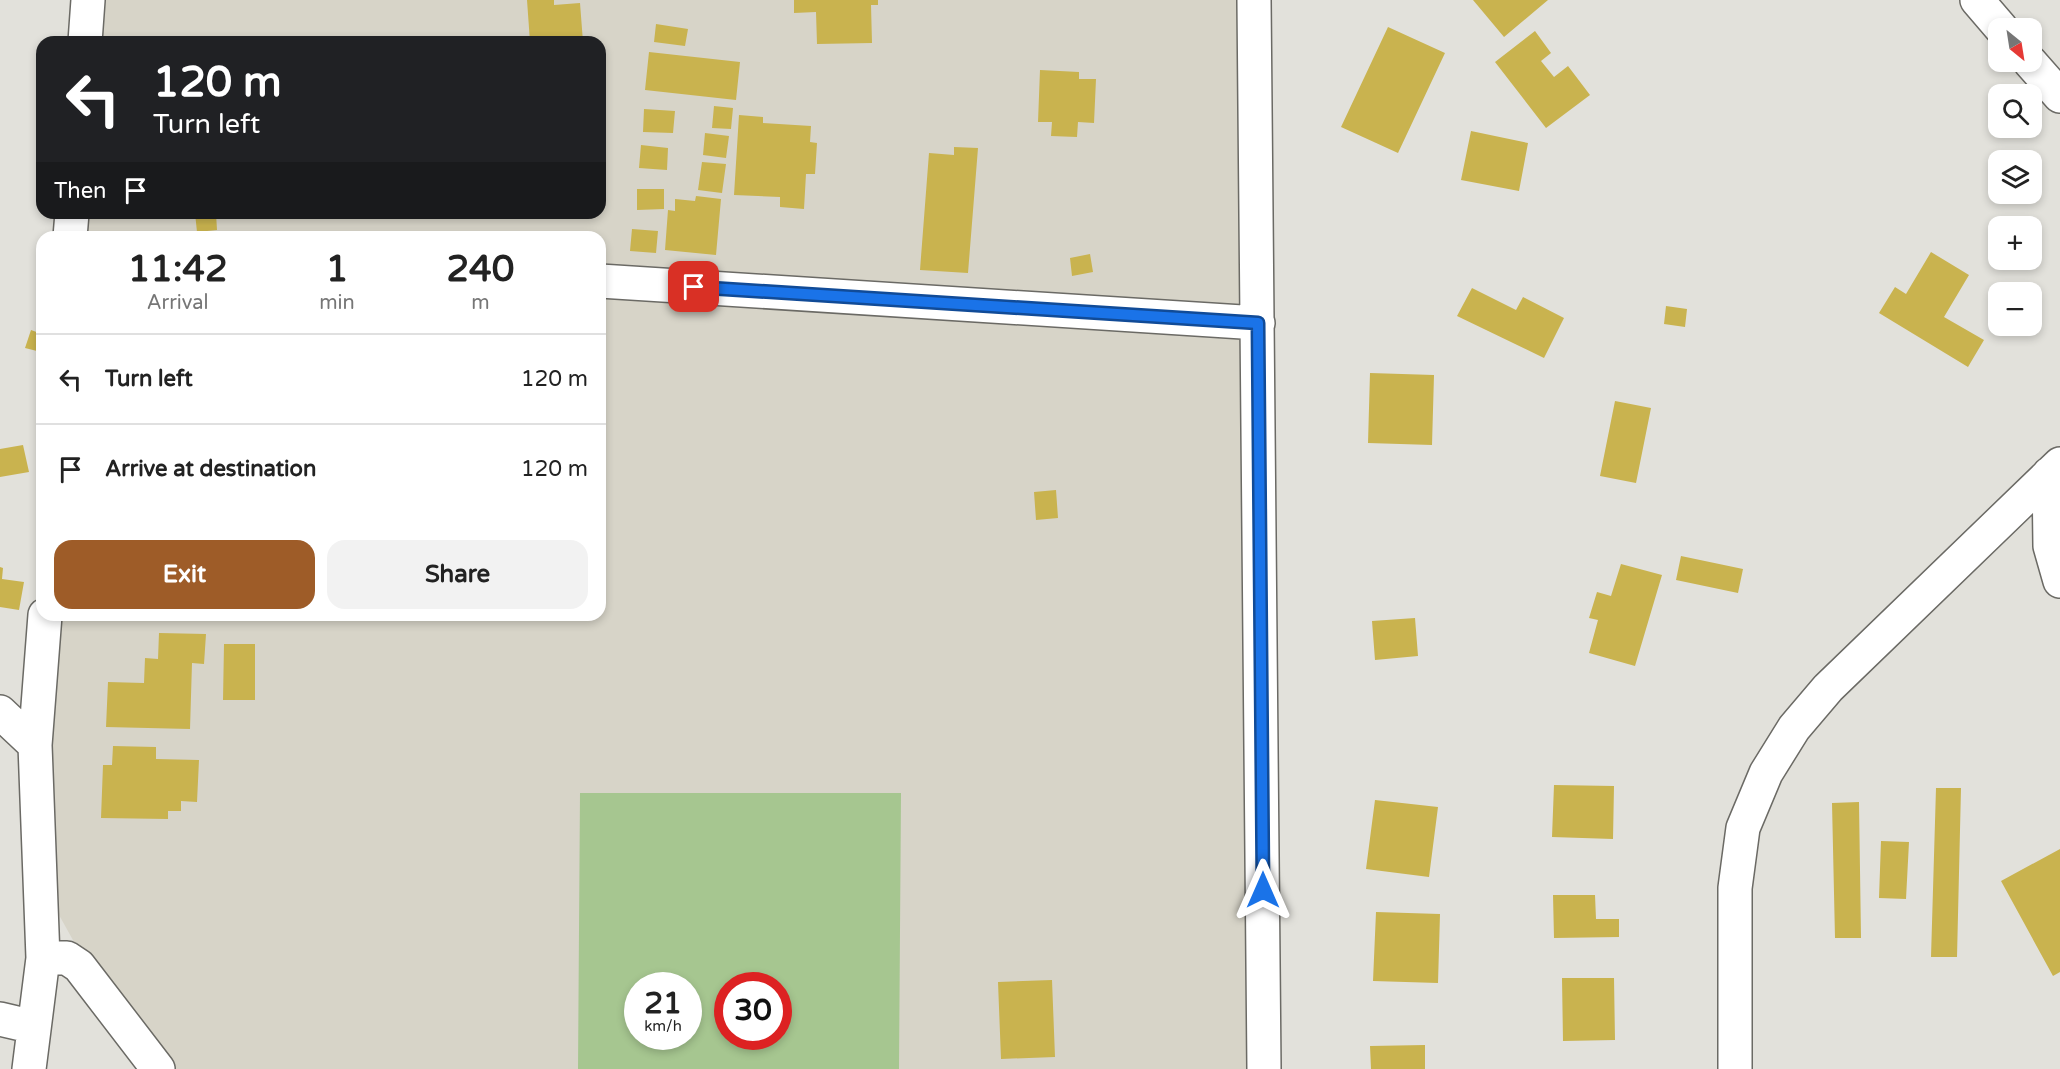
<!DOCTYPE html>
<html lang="en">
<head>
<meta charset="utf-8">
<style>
  body { margin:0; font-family:"Varela Round",sans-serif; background:#f2f2f2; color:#222; height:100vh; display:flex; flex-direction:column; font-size:22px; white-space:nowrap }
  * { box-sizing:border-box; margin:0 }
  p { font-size:20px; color:#767676 }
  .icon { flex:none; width:33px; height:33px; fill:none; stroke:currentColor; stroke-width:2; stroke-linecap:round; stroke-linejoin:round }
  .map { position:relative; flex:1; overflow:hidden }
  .side { position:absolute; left:36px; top:231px; width:570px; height:390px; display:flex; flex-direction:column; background:#fff; border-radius:18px; box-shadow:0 3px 9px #0003 }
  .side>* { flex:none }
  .hud { position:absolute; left:36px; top:36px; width:570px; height:183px; border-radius:18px; box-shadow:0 3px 9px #0003; background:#202124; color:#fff; overflow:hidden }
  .needle { width:39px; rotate:150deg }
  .controls { position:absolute; left:1988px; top:18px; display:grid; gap:12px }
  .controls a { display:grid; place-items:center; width:54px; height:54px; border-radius:12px; background:#fff; box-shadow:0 3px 9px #0003; font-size:30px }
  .speed { position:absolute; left:624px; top:972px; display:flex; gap:12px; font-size:30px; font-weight:700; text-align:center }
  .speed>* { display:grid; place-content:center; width:78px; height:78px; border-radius:50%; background:#fff; box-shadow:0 3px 9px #0003; line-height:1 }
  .speed small { font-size:15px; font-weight:400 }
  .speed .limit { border:9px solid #d22; background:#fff; color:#111 }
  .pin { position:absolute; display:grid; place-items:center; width:51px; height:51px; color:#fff; margin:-26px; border-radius:12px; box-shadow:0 3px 9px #0006 }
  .me { position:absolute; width:66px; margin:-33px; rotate:0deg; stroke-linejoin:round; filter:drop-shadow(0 0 4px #0008) }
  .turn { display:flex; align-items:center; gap:21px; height:126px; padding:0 18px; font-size:27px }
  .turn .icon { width:78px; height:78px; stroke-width:2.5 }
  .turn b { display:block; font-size:42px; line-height:51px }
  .then { display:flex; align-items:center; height:57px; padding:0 18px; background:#0003; gap:12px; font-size:22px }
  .eta { display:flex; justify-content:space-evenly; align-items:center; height:102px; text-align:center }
  .eta b { font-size:36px; font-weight:700; line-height:42px }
  .primary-button { display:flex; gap:12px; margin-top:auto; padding:12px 18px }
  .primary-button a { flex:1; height:69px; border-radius:18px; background:#9e5c28; color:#fff; font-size:24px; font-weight:700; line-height:69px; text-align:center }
  .primary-button a+a { background:#f2f2f2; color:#222 }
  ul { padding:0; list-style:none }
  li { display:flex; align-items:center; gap:18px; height:90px; padding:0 18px; border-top:2px solid #e0e0e0 }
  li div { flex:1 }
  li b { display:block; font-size:22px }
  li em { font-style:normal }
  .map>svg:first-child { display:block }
  .built { fill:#d7d4c8; fill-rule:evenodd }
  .green { fill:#a6c690; fill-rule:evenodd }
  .building { fill:#c9b34f }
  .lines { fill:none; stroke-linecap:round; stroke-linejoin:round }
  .street-casing { stroke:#6b6a65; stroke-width:36 }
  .street { stroke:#fff; stroke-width:33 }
  .route-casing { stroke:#114b97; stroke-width:15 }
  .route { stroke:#1a73e8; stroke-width:10 }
</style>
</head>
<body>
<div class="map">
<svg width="2060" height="1069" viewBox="0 0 2060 1069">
  <rect width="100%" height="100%" fill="#e2e1db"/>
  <path class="built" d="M91,0H1238L1256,1069H160L84,960L23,850L42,615H600V237H72L74,213H600V42H88ZM638,986H688V1036H638ZM728,986H778V1036H728Z"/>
  <path class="green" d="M580,793H901L899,1069H578ZM638,986H688V1036H638ZM728,986H778V1036H728Z"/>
  <path class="building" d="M527,0H554V5L580,3L583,42H530Z
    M794,0H878V5H871L872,43L817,44L816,12L794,13Z
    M1473,0H1548L1504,37Z
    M656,24L688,29L685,46L654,42Z
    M1388,27L1445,53L1398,153L1341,127Z
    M1535,31L1551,53L1541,61L1554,77L1568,66L1590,95L1546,128L1495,62Z
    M649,52L740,62L736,100L645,90Z
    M1040,70L1079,72V79H1096L1094,123L1078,122L1077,137L1051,136L1052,122H1038Z
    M714,106L733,108L731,129L712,128Z
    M644,109L675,111L673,133L643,132Z
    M739,115L763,117V123L811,126L810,142L817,143L815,174H806L804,209L780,207V197L734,195Z
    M1471,131L1528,143L1519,191L1461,180Z
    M705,133L729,136L726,158L703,155Z
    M641,145L668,148L667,170L639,168Z
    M954,147L978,148L968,273L920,270L929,153L954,155Z
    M702,162L726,164L722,193L698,190Z
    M637,189H664V209L637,210Z
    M696,196L721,199L716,255L665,250L668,210L675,211V199L695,201Z
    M195,213H216L217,230L197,232Z
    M632,229L658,231L656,253L630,251Z
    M1931,252L1969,275L1944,317L1984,340L1968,367L1879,313L1895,287L1906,294Z
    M1090,254L1093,272L1072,276L1070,258Z
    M1472,288L1516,310L1523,297L1564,318L1544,358L1457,316Z
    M1666,306L1687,309L1685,327L1664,324Z
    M31,330L42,334L37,351L25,348Z
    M1370,373L1434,375L1432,445L1368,443Z
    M1615,401L1651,408L1636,483L1600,476Z
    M23,445L29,472L0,477V449Z
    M1056,490L1058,518L1036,520L1034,492Z
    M1681,556L1743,569L1738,593L1676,580Z
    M1621,564L1662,575L1635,666L1589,653L1598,620L1589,618L1597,592L1611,596Z
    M0,567L3,568L2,579L24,582L19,610L0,607Z
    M1415,618L1418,656L1375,660L1372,621Z
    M159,633L206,634L204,664L192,663L190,729L106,727L108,682L144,683L145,658L158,659Z
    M224,644H255V700H223Z
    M113,746L156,747V759L199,760L197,802L181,801V811H168V819L101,818L103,765H112Z
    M1554,785L1614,786L1613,839L1552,837Z
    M1936,788H1961L1957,957H1931Z
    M1375,800L1438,807L1429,877L1366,869Z
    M1859,802L1861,938H1835L1832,803Z
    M1881,841L1909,842L1906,899L1879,898Z
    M2060,849V972L2053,976L2001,881Z
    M1553,895H1595L1596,919H1619V937L1554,938Z
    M1376,912L1440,914L1438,983L1373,981Z
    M1562,978H1614L1615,1040L1563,1041Z
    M1052,980L1055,1057L1001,1059L998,982Z
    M1425,1045V1069H1371L1370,1046Z"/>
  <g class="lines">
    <g class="street-casing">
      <path id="street" d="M1254,0L1264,1069
        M1977,0L2001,28
        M85,42L88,0
        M2030,62L2060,96
        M70,237L72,213
        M600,281L1258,323
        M2049,474L2050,546L2060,581
        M0,712L35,745
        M43,958H67L79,966L158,1069
        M0,1019L34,1027
        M29,1069L43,958L35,745L45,615
        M1735,1069V888L1743,828L1766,773L1794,728L1828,688L2060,464"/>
    </g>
    <use href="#street" class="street"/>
  </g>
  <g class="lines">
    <g class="route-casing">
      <path id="route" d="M694,287L1258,323L1263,890"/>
    </g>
    <use href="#route" class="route"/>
  </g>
</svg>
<div class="controls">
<a><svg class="needle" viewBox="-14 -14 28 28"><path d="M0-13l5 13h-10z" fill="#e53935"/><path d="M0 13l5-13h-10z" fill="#767676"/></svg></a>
<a><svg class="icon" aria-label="search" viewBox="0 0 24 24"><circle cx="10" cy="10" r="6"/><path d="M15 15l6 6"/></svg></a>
<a><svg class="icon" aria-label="layers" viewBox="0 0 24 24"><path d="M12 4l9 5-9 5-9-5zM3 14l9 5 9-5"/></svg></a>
<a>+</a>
<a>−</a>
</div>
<div class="speed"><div>21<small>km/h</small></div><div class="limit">30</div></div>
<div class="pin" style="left:694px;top:287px;background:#d93025"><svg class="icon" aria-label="arrive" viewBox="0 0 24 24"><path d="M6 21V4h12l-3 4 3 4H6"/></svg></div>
<svg class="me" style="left:1263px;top:890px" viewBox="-20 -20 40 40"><path d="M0-17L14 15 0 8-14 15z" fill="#1a73e8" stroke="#fff" stroke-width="4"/></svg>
<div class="hud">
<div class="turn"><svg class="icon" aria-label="left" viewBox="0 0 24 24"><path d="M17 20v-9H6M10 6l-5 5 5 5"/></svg><div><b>120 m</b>Turn left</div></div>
<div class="then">Then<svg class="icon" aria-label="arrive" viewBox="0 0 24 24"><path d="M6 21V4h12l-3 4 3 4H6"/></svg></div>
</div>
<section class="side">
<div class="eta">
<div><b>11:42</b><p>Arrival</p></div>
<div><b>1</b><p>min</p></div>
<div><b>240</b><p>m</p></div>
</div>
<ul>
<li><svg class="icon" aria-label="left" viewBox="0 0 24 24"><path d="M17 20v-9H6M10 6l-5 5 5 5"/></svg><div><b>Turn left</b></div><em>120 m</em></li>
<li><svg class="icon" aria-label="arrive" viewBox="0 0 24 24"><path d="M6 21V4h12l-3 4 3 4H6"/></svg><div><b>Arrive at destination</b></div><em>120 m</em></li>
</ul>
<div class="primary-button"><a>Exit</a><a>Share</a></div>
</section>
</div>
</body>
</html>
